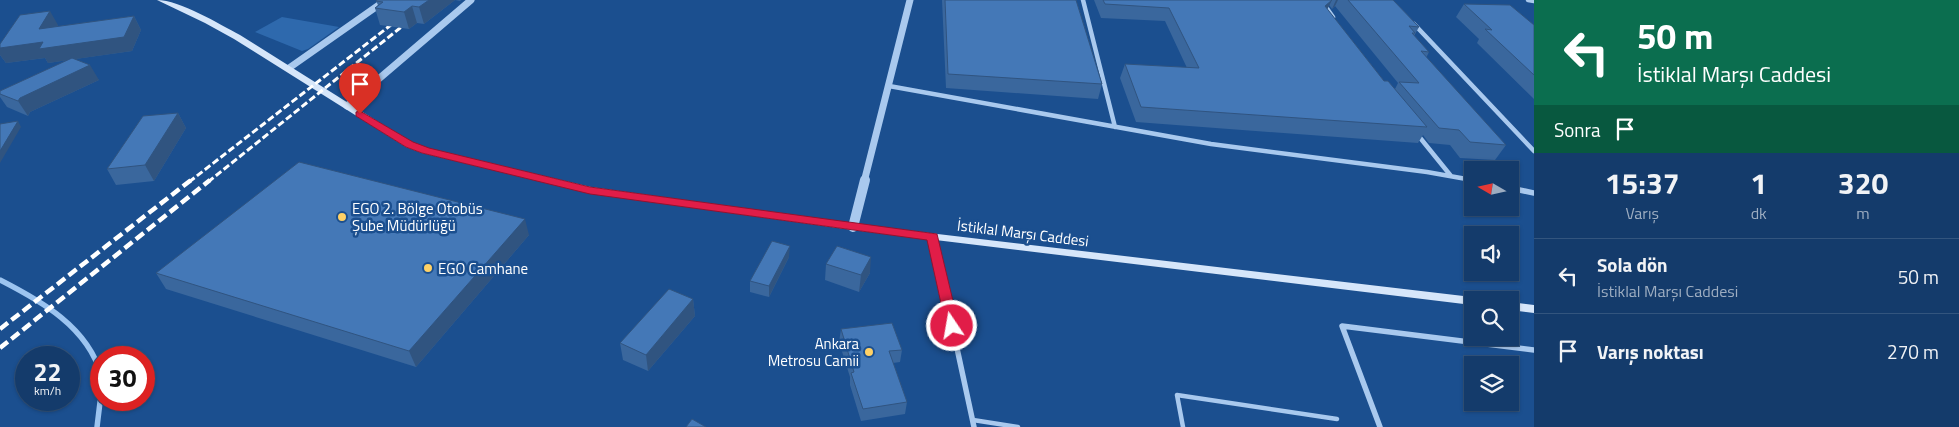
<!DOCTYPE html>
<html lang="tr">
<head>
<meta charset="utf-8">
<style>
  body { margin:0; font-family:"Titillium Web",sans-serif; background:#1d4271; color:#f1f3f6; height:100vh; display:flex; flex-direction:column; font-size:19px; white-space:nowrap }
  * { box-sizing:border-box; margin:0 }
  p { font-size:16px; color:#9dadc1 }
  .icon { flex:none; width:28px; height:28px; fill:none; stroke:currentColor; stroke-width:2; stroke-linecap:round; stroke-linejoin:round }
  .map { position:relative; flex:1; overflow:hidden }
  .sheet { display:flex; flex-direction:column; background:#143b6b; width:425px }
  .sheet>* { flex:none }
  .hud { background:#0b6e4f; color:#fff; overflow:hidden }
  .needle { width:32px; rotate:279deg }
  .fabs { position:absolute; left:1464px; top:161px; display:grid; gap:10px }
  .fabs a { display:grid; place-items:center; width:55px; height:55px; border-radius:0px; background:#143b6b; box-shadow:0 1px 4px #0004,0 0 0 1px #33557e; font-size:25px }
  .speed { position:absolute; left:15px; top:346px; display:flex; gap:10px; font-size:25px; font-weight:700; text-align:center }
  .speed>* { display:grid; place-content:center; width:65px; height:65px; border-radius:50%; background:#143b6b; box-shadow:0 1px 4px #0004,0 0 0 1px #33557e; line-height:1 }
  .speed small { font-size:12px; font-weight:400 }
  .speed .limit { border:8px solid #d22; background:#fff; color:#111 }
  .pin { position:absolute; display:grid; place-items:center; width:42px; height:42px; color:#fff; margin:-51px -21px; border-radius:50% 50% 50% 0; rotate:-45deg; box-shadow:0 0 5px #0007 }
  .pin .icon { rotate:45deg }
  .me { position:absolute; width:55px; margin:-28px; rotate:348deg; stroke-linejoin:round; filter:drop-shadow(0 0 4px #0008) }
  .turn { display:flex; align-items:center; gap:18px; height:105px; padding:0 20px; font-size:22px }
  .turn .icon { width:65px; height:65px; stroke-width:2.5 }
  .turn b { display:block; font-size:35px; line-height:42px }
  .then { display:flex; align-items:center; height:48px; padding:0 20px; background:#0003; gap:10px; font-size:19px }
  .eta { display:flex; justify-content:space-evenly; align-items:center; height:85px; text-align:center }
  .eta b { font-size:30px; font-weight:700; line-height:35px }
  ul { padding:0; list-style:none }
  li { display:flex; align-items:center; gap:15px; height:75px; padding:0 20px; border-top:1px solid #33557e }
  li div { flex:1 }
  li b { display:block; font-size:19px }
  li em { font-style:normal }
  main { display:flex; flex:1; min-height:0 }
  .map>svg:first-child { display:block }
  .green { fill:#2e69ad }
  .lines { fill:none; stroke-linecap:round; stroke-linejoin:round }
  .stream { stroke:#9cc4f0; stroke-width:5.5 }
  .service { stroke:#a9c9ee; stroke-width:4.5 }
  .minor-far1 { stroke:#a9c9ee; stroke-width:4.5 }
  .minor { stroke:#a9c9ee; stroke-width:5.5 }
  .tertiary-far1 { stroke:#a9c9ee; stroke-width:7 }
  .tertiary { stroke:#a9c9ee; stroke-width:10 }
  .secondary { fill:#d6e6fa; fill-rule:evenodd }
  .rail-far1 { stroke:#fff; stroke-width:3; stroke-dasharray:7 3; stroke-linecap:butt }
  .rail { stroke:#fff; stroke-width:4.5; stroke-dasharray:10 4.5; stroke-linecap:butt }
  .wall { fill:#3a679d; fill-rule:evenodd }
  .shaded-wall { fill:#305480 }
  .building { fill:#4478b7; stroke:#305480 }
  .route { fill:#e11d48; stroke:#92132f }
  .poi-dot { fill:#ffd166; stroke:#1b4f8f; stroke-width:2 }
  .labels { text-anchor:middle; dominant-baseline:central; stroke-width:5; stroke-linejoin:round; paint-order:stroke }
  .poi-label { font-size:15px; fill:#fff; stroke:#1b4f8f; text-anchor:start }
  .street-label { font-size:15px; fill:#fff; stroke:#1b4f8f }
</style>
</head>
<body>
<main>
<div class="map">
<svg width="1534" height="427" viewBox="0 0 1534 427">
  <rect width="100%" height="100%" fill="#1b4f8f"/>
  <path class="green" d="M282,17L339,27L308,49L302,51L255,32Z"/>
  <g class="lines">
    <path class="stream" d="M0,280C41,301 88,327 101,375
      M97,427L101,394"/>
    <path class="service" d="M973,420L1018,427
      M1183,427L1177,395L1337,419"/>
    <path class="minor-far1" d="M1083,0L1115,127
      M1321,0L1333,17
      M1528,0L1534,1
      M1414,24L1534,151
      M889,86L1211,144L1427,172L1472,180
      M1417,134L1451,176"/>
    <path class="minor" d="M1510,188L1534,193
      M933,237L974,427
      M1380,427L1342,326L1534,350"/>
    <path class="tertiary-far1" d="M289,68L386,0
      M347,106L471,0
      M864,182L910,0"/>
    <path class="tertiary" d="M853,227L865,180"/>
    <path class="secondary" d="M157,0C180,0 219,24 240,35L412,143L428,149L591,187L853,224L1472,297L1477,300H1472V305L853,230L591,193L422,153L406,147L234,39L205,23Z
      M1510,302L1534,305V313L1510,310Z"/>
    <path class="rail-far1" d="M189,182L423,0
      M208,182L410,20"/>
    <path class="rail" d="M0,329L191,180
      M0,348L210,180"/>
  </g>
  <path class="wall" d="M377,0H461L460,1L455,0L424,24L417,23L409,29L380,25L375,8L378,5L376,1Z
    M942,0H1076L1102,84L1098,99L946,88Z
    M1094,0H1393L1419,27L1414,36L1429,52L1426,58L1506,145L1495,160L1460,158L1450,145L1429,143L1423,135L1418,143L1136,122L1120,78L1125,64L1187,68L1165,21L1101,18ZM1329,5L1332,9L1335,6L1398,83L1395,89L1384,81L1327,9Z
    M1464,4L1534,25V99L1477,43L1479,39L1456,17Z
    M134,16L141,30L132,51L75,59L99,80L30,112L28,116L7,107L0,97V91L68,60L48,63L45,58L6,63L0,55V48L58,25L57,27Z
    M178,113L186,128L154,181L116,185L107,169Z
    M529,235L416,367L166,289L156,273Z
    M789,257L769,297L750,292V281Z
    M826,264L870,273L859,292L825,280Z
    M693,299L695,316L648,371L623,360L620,343Z
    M841,329L902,350L900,362L893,363L907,402L905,414L861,421L850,385V377L839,342Z"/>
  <path class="shaded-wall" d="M429,0H455L424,24L419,7Z
    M1332,0L1325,14V6Z
    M1336,0H1338L1335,6L1332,9Z
    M412,6L417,23L409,29L404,12Z
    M50,11L58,25L47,43L39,29Z
    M134,16L141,30L132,51L48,63L45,58L6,63L0,55V48Z
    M90,65L99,80L30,112L28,116L18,101L20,98Z
    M178,113L186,128L154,181L145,165Z
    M18,121L21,127L0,163V151Z
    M525,219L529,235L416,367L409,351Z
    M790,246L789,257L769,297V286Z
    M871,257L870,273L859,292L861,275Z
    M693,299L695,316L648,371L646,355Z"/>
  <path class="building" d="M377,0H429L419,7L412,6L404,12L375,8L383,2L376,1Z
    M945,0H1076L1102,84L948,74Z
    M1103,0H1332L1325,6L1384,81H1388L1427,127L1141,107L1125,64L1199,68L1169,8L1105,4Z
    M1348,0H1393L1419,27L1409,26L1415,33H1412L1429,52L1421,51L1506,145L1470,142L1459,130L1439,128L1399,82L1419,83Z
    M1464,4L1510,5L1534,25V75L1485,29L1492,30Z
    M50,11L39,29L134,16L124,37L39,49L43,42L0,48V44L20,15Z
    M72,58L90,65L20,98L18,101L0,94V91Z
    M178,113L145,165L107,169L143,116Z
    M18,121L0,151V124Z
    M299,162L525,219L409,351L156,273Z
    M772,241L790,246L769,286L750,281Z
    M837,246L871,257L861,275L826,264Z
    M669,289L693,299L646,355L620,343Z
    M892,323L902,350L889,351L907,402L863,409L851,373L854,372L841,329Z
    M692,419L706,427H686Z"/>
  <path class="route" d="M360,111L413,142L429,148L590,187L937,234L959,326L957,329H948L946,326L927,240L590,194L422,153L406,147L356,116V112Z"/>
  <g class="poi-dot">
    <circle cx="342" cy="217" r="5"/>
    <circle cx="428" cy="268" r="5"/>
    <circle cx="869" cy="352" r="5"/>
  </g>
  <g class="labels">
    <g class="poi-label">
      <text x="352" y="208">EGO 2. Bölge Otobüs<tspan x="352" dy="17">Şube Müdürlüğü</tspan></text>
      <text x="438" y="268">EGO Camhane</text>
      <text x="859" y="343" text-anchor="end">Ankara<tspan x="859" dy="17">Metrosu Camii</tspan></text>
    </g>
    <g class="street-label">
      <text transform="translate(1023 233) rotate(7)">İstiklal Marşı Caddesi</text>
    </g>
  </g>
</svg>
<div class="fabs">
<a><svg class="needle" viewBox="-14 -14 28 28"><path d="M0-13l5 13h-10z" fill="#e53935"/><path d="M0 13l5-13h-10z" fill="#9dadc1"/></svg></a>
<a><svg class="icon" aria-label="sound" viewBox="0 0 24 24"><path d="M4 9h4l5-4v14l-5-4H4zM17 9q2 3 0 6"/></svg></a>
<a><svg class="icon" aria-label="search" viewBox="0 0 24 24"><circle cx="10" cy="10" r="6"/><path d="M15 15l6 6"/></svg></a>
<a><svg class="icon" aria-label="layers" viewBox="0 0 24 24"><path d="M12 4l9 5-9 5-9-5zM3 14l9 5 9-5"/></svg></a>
</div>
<div class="speed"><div>22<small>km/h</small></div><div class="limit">30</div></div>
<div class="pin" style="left:360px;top:114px;background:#d93025"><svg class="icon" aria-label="arrive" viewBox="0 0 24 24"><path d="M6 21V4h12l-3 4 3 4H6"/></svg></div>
<svg class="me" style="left:952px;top:326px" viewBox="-20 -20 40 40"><circle r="17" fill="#e11d48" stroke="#fff" stroke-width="3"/><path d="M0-11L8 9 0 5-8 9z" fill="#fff"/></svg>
</div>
<section class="sheet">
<div class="hud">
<div class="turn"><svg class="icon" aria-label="left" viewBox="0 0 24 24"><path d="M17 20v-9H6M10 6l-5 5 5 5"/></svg><div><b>50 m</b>İstiklal Marşı Caddesi</div></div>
<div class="then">Sonra<svg class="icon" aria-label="arrive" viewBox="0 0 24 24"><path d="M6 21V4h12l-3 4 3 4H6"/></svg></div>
</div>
<div class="eta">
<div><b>15:37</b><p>Varış</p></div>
<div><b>1</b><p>dk</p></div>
<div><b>320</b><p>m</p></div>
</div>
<ul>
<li><svg class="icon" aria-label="left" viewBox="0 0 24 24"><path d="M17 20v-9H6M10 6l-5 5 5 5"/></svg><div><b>Sola dön</b><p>İstiklal Marşı Caddesi</p></div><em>50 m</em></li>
<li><svg class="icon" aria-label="arrive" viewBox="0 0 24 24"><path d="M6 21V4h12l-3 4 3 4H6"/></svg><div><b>Varış noktası</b></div><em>270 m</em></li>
</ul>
</section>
</main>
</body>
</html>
